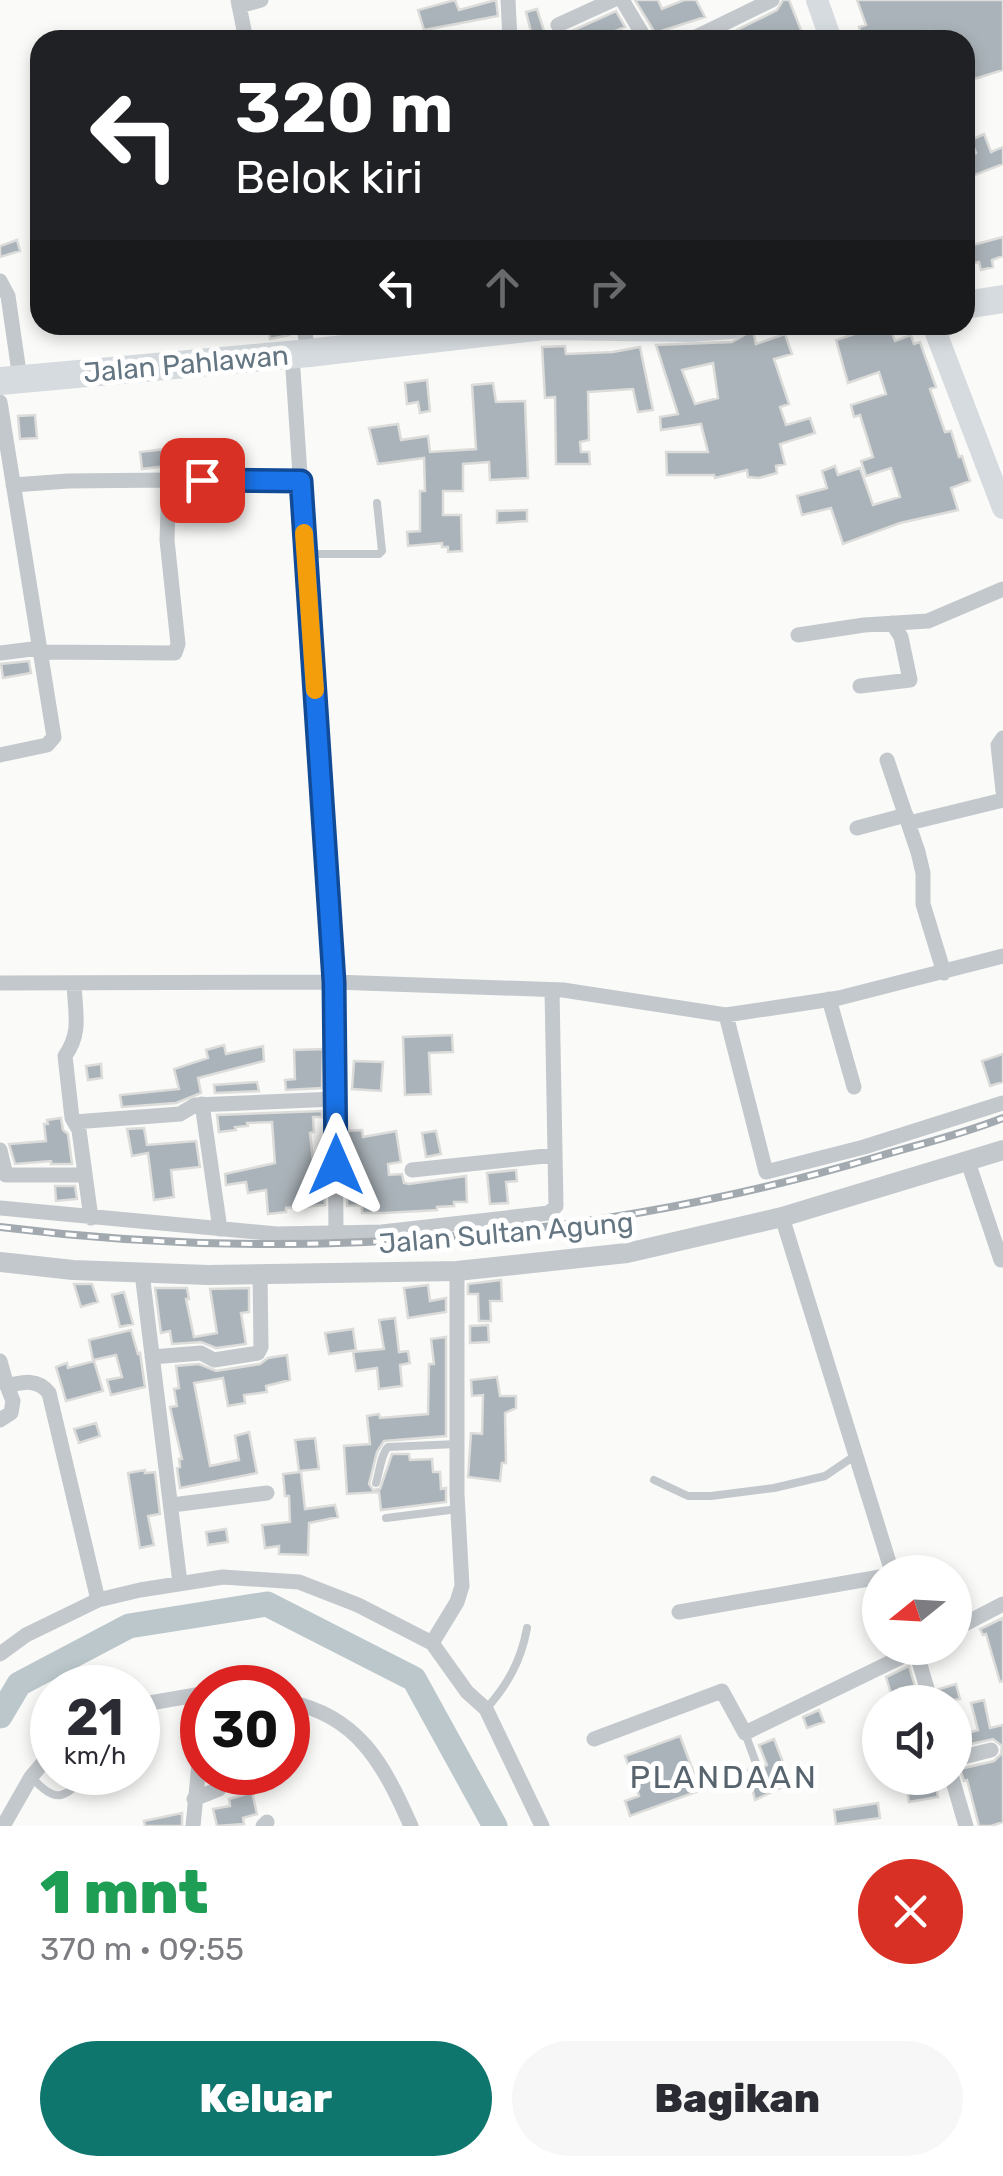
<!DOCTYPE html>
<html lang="id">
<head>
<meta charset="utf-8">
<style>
  body { margin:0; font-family:Rubik,sans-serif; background:#f7f7f7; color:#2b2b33; height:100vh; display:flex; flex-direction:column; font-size:38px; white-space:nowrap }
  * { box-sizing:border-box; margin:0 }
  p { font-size:32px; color:#7c7c81 }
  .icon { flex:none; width:55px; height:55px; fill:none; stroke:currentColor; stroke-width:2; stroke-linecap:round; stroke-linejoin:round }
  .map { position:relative; height:1826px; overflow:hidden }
  .details { display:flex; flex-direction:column; background:#fff; flex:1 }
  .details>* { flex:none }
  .guide { position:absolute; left:30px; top:30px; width:945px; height:305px; border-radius:30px; box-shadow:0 5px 15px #0003; background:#202124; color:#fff; overflow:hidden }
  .needle { width:65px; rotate:252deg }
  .fabs { position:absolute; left:862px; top:1555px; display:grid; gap:20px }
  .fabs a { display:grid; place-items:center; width:110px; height:110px; border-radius:50%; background:#fff; box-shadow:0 5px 15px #0003; font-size:50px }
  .speed { position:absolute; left:30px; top:1665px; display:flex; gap:20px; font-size:50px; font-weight:700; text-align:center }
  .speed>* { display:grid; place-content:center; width:130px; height:130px; border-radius:50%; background:#fff; box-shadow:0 5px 15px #0003; line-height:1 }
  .speed small { font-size:25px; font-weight:400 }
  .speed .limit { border:15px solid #d22; background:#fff; color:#111 }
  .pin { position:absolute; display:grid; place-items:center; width:85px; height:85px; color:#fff; margin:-42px; border-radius:20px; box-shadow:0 5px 15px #0006 }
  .me { position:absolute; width:110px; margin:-55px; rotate:0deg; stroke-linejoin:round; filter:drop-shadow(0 0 8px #0008) }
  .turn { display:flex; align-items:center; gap:35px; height:210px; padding:0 40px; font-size:45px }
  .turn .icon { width:130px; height:130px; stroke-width:2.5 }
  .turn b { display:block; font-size:70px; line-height:85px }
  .lanes { display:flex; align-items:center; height:95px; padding:0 40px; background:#0003; justify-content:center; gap:50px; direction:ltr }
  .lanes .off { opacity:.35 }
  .round { display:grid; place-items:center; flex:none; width:105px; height:105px; border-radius:52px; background:#f7f7f7 }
  .summary { display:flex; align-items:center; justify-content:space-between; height:170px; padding:0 40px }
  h1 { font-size:60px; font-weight:800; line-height:75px; color:#1e9e55 }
  .button { display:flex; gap:20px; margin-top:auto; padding:20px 40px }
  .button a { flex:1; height:115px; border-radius:60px; background:#0f766e; color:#fff; font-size:40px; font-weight:800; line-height:115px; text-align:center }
  .button a+a { background:#f7f7f7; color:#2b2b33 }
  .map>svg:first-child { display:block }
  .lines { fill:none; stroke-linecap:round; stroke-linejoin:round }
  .river { stroke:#bbc7cb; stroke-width:25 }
  .building { fill:#aab3b9; stroke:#dcdcda; stroke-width:2.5; fill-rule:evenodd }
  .service { stroke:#c3c8cc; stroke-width:8 }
  .minor { stroke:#c3c8cc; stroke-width:15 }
  .tertiary { stroke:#c3c8cc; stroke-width:20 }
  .secondary { stroke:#d6dbdf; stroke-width:22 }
  .trunk { stroke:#d6dbdf; stroke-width:28 }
  .rail-casing { stroke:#a2aab0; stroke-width:8 }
  .rail { stroke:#fff; stroke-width:4; stroke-dasharray:11; stroke-linecap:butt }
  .route-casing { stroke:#114b97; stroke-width:25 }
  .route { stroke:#1a73e8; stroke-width:18 }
  .slow { stroke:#f59e0b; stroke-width:18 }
  .labels { text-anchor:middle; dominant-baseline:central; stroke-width:10; stroke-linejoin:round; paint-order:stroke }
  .street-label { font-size:28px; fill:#657683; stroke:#fff }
  .quarter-label { font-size:32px; letter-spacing:2.5px; fill:#57646e; stroke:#fff }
</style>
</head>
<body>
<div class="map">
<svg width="1003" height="1826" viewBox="0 0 1003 1826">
  <rect width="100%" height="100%" fill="#fafaf8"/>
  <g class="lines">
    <path class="river" d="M0,1716L19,1684L129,1626L267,1604L414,1679L495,1826"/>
  </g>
  <path class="building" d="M455,0L459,10L496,0L498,16L424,30L418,10Z
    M635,0H658L662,9L684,0H696L705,17L655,33Z
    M783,0H789L805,40H739L737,30L777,10Z
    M857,0H1003V70L968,81L965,40H931L928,31L895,40H862L859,27L866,25Z
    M537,9L545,34L563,35L616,11L625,27L599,38L600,40H533L526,12Z
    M984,134L991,152L1003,147V164L965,179V157L976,153L971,140Z
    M1003,237V256L992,260L993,267L981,270L979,262L974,263L969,246Z
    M17,240L20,251L0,257V246Z
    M268,325H287L289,335L270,339Z
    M868,325H889L895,341L911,335L914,344L920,342L936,387L930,389L945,432L951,431L959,457L962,456L970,481L951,488L958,510L900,523L843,544L831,508L802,515L797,496L827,488L822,471L835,466L838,475L860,468L873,505L900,497L891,468L866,476L861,461L873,457L860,415L854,417L851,405L886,394L879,372L848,383L836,340L870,329Z
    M753,330L756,344L785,334L792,354L774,359L789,404L780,407L786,425L810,418L815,433L780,444L785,464L776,466L777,473L759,478L748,477L747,470L715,478L714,475H667L666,452H708L701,424L661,430L660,417L678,414L656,345L732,342ZM713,363L718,398L695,404L682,370Z
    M565,346L566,354L613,352L640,347L653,410L638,412L633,389L588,392L589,440L580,442L581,452H589L590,464H556L555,397L545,398L542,347Z
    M427,380L430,411L420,413L418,402L407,404L405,383Z
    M493,383L496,402L525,401L528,478L490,480L489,462L463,464V491H443V515H461L462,551L448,552V547H442V543L408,546L407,532L420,531V491H425L424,458L378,464L369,428L398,424L401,440L428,436L430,452L476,449L472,385Z
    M35,415L37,438L20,439L18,416Z
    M165,449L167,466L142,469L140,452Z
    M527,510V521L497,523V511Z
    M29,661L31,673L3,678L1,664Z
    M452,1035L453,1052L429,1053L431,1094L405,1095L403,1037Z
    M224,1045L226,1054L263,1046L264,1061L198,1078L201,1093L176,1103L122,1107L120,1095L179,1089L174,1069L208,1058L206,1050Z
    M323,1049L322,1088L286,1090L285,1080L295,1079L294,1050Z
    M1003,1054V1082L990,1086L982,1061Z
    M354,1061L383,1062L381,1091L352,1089Z
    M101,1064L102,1078L88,1080L86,1066Z
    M257,1082L259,1091L215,1093L214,1085Z
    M322,1111V1117H313L314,1132L310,1133L313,1161L324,1160L325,1205L286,1208V1212L268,1214L266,1190L248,1193L246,1182L226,1185L225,1174L275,1163L272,1122L247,1123L248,1126L235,1127L236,1130L219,1132L217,1115Z
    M61,1118L63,1130L68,1134L72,1164H51V1161L15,1164L9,1144L46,1141L44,1124H48L47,1120Z
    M144,1128L147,1145L196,1141L200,1167L171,1170L174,1197L154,1200L148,1153L132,1156L127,1129Z
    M362,1130L363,1137L396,1131L401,1162L388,1164L389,1175L402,1174L404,1183L409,1184L466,1176L467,1202H454V1206L437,1207V1210L385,1213H362V1205L347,1206L346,1131Z
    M436,1131L441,1154L426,1157L422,1133Z
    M516,1170L517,1181L506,1182L508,1203L490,1204L487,1173Z
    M55,1186H75L77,1199L56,1201Z
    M501,1280L502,1301H490L491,1321H479L478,1294H468V1284Z
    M74,1284H92L98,1302L81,1307Z
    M428,1285L430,1301L446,1298V1312L408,1318L404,1288Z
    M155,1288H187L189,1299H186L194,1337L217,1333L210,1289L249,1288V1312L241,1313L246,1344L216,1348L201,1342L172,1344L170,1331L161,1333Z
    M124,1292L133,1324L120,1327L112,1295Z
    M395,1318L399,1352L408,1351L410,1363L400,1365L402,1386L379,1389L377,1368L356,1371L353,1352L384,1349L379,1320Z
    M488,1325L489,1342L470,1343V1326Z
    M353,1329L356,1350L329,1354L325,1333Z
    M131,1330L138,1354L140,1353L145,1387L111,1395L107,1380L122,1377L116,1355L93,1360L89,1340Z
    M446,1337V1436L384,1441L377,1452L369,1484L373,1490L380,1489L392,1454H409L410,1460L432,1459L433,1472H440L441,1489L446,1488V1502L381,1510L379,1492L347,1494L344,1446L370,1444L367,1416L379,1414L380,1418L428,1414L429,1364H434L431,1339Z
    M287,1355L290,1380L266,1386L267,1392L244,1395L245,1403L228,1406L223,1378L194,1383L210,1466L239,1460L235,1436L249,1432L257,1473L180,1488L177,1468L180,1467L179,1459H182L170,1407L177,1406L174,1389L179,1388L176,1366L199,1364L216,1371L260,1364L268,1358Z
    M94,1361L103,1391L66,1401L56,1367L67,1363L68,1368Z
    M497,1377L500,1396H516V1408L505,1413L506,1463H502L500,1481L468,1477L471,1433L482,1434L483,1395L472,1396L471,1380Z
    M96,1423L100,1436L79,1443L74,1429Z
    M315,1438L319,1469L299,1471L295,1440Z
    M145,1470V1473L155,1472L160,1514L148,1516L154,1545L140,1548L128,1473Z
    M301,1472L305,1509L335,1505L338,1517L309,1523L308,1555L279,1554V1546L265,1548L262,1525L290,1522L289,1496H285L283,1474Z
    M226,1529L228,1542L208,1545L206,1532Z
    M1003,1618V1681L1000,1682L986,1634L983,1635L980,1629Z
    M909,1666L917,1693L893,1700L886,1677Z
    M956,1684L960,1699L942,1702L939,1689Z
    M984,1700L990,1728L1003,1725V1822L991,1826H979L967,1780L964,1781L960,1769L994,1761L1001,1754L1002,1746L993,1739L962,1746L960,1735L978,1730L971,1703Z
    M819,1710L824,1722L807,1728L803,1717Z
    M680,1736L696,1779L722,1769L726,1781L630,1816L625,1801L639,1796L625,1756Z
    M774,1739L791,1783L755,1800L748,1770H758L767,1765L759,1745Z
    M905,1778H935L938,1797L909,1802Z
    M252,1792L257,1814L243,1818L244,1824L217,1826L213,1809L230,1806L229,1799Z
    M878,1803L880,1818L836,1824L834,1810Z
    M182,1813V1826H145L144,1821Z"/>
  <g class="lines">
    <path class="service" d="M306,554H379L382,551L377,503
      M654,1480L688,1496H711L774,1488L825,1476L856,1455
      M376,1483C379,1474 381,1454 388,1447L457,1444
      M386,1518L458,1509
      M486,1709C508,1684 521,1661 527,1628
      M745,1733L756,1763
      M31,1777C58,1805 63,1799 90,1772"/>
    <path class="minor" d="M238,0L246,40
      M508,0L510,40
      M622,0L646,40
      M239,6L261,0
      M558,25L613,0
      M675,40L696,37L772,0
      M0,281L8,296L20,379
      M303,325L309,353
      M370,325L372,345
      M292,355L334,982L336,1231
      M0,402L54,737L47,745L0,755
      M169,480L301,481
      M13,485L68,481L169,480L167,540L178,644L175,653L41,652
      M798,635L864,625L928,621L1003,589
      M0,653L40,648
      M860,686L910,680L901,637L892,623
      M1003,738L998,745L1003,791
      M887,760L918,852L923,873V904L944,973
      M909,823L1003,800
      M857,828L906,815
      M0,983L334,982L563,990L726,1015L839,998L1003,956
      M74,983C75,1013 82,1032 65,1056L72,1118L79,1130L91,1218
      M829,999L854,1087
      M726,1015L766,1172L864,1147L1003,1103
      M202,1104L220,1229
      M74,1122L180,1114L195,1105L335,1099
      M0,1150L6,1175H85
      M968,1162L1001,1260
      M412,1170L555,1155
      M0,1208L277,1234L382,1232L549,1213L556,1206L552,990
      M782,1217L892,1572
      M142,1273L180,1583
      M152,1357L201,1353L214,1360L258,1353L261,1347L260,1275
      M0,1361L7,1386C23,1382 38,1378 49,1393L98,1600
      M0,1420L11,1413L13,1401L7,1386
      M172,1505L267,1493
      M679,1612L880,1577
      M955,1629L1003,1604
      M432,1643L457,1602L462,1586L457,1494V1271
      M915,1648L931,1702
      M0,1654L26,1635L98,1600L140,1590L223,1577L299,1582L358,1605L432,1643L467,1692L486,1709L542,1826
      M288,1702C358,1715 384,1765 411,1826
      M138,1705L202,1694
      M594,1739L722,1691L745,1733L920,1648
      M955,1759L991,1750
      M952,1778L966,1826
      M194,1799L219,1789L229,1772
      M3,1826L31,1777L52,1752
      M193,1826L202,1733
      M263,1826L267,1822"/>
    <path class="tertiary" d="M0,1262L73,1270L208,1275L457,1271L627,1253L782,1217L1003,1150"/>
    <path class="secondary" d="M817,0L831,40
      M933,325L1003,508"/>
    <path class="trunk" d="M965,305L1003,299
      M0,381L309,353L544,326L691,328L731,325"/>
    <g class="rail-casing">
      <path id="rail" d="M0,1227C294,1264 596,1241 880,1156C921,1144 963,1134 1003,1118"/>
    </g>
    <use href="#rail" class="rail"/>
  </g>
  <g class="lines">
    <g class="route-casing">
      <path id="route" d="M202,480L301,481L334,982L336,1165"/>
    </g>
    <use href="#route" class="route"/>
    <path class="slow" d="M304,533L315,690"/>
  </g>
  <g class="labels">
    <g class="street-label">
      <text transform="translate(186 364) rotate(-5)">Jalan Pahlawan</text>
      <text transform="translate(506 1233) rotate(-5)">Jalan Sultan Agung</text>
    </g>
    <g class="quarter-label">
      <text x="724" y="1777">PLANDAAN</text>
    </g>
  </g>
</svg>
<div class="fabs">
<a><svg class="needle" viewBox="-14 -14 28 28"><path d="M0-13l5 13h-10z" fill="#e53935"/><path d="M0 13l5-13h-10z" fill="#7c7c81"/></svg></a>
<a><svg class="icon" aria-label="sound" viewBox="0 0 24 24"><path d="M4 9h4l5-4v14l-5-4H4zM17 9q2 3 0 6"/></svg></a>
</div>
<div class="speed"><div>21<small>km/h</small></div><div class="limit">30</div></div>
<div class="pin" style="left:202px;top:480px;background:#d93025"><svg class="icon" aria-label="arrive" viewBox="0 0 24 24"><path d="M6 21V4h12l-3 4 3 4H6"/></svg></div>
<svg class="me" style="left:336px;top:1165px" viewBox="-20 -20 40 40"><path d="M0-17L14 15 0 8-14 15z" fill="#1a73e8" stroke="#fff" stroke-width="4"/></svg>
<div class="guide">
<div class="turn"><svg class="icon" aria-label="left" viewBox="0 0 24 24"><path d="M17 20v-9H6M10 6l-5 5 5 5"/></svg><div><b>320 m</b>Belok kiri</div></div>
<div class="lanes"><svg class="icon" aria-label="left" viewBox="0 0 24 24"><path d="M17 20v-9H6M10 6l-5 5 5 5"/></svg><svg class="icon off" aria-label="ahead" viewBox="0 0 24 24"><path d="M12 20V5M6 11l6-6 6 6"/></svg><svg class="icon off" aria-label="right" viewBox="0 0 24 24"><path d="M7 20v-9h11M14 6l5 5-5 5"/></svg></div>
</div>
</div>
<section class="details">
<div class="summary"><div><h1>1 mnt</h1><p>370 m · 09:55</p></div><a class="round" style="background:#d93025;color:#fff"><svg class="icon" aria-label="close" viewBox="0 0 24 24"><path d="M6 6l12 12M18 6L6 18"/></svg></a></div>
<div class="button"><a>Keluar</a><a>Bagikan</a></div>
</section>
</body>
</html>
